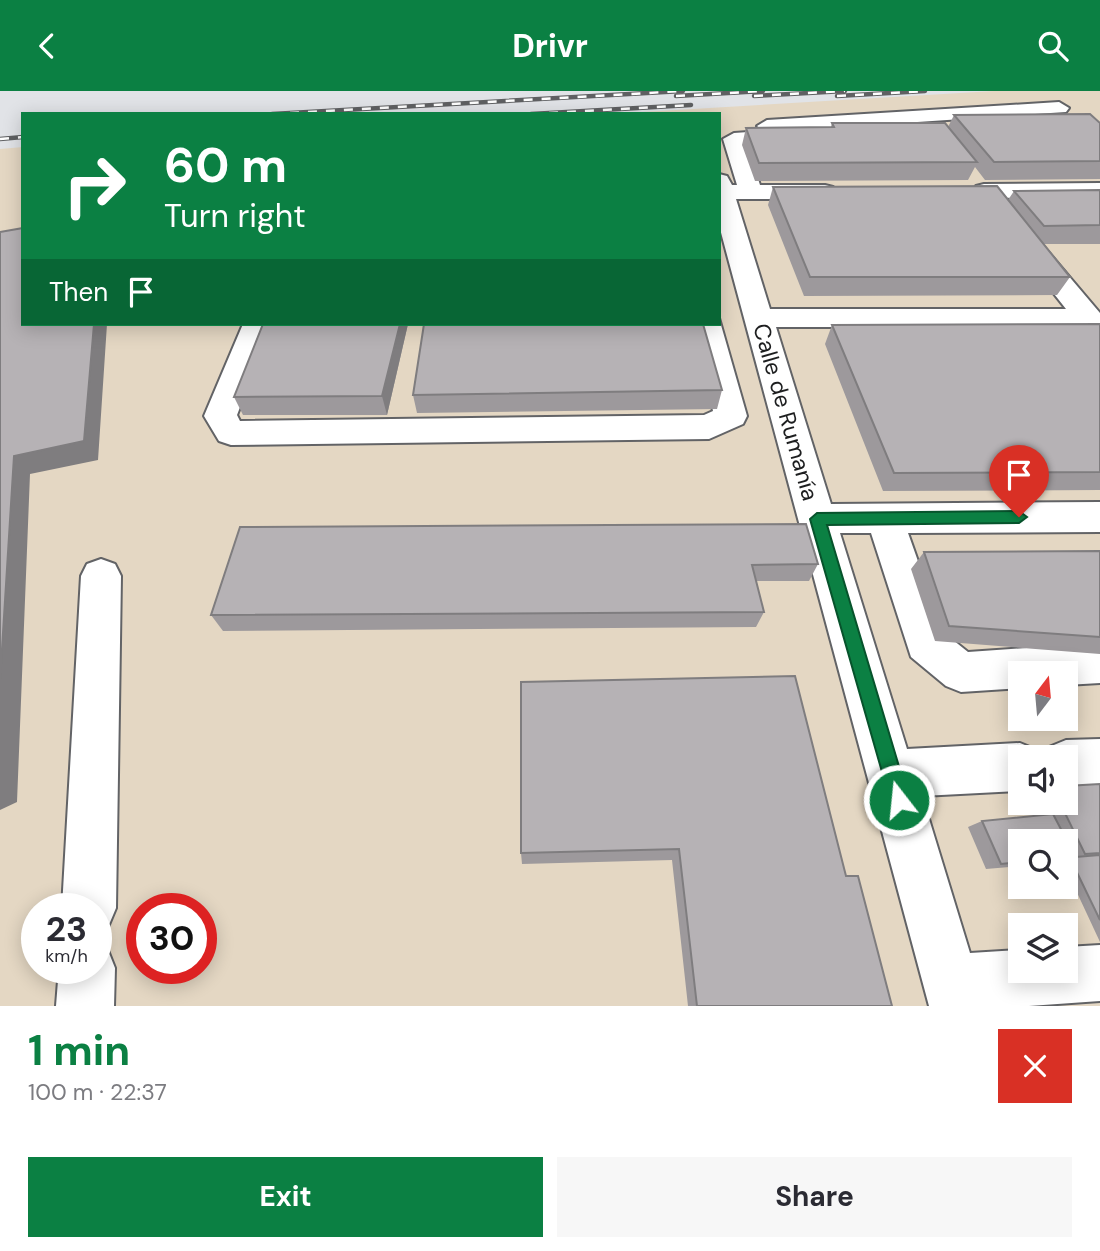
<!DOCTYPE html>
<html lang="en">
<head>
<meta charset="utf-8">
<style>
  body { margin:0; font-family:"DM Sans",sans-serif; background:#f7f7f7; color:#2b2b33; height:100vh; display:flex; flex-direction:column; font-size:26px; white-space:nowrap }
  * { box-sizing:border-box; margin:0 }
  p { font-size:23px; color:#7c7c81 }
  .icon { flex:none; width:38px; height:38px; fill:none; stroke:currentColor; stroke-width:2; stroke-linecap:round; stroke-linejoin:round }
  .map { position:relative; height:915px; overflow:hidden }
  .panel { display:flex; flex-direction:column; background:#fff; flex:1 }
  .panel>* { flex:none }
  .hud { position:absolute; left:21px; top:21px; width:700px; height:214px; border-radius:0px; box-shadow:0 4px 18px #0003; background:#0b8043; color:#fff; overflow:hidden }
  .needle { width:46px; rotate:16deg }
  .buttons { position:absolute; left:1008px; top:570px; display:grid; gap:14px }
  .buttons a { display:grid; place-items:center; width:70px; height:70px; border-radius:0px; background:#fff; box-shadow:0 4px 18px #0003; font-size:35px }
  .speed { position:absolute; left:21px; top:802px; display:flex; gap:14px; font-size:35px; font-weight:700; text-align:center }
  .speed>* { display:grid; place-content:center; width:91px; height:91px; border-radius:50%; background:#fff; box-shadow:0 4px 18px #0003; line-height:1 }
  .speed small { font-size:18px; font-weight:400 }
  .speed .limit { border:10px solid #d22; background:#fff; color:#111 }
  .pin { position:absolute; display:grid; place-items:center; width:60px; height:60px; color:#fff; margin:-72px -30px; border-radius:50% 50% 50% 0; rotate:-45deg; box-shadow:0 0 7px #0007 }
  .pin .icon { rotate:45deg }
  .me { position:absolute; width:77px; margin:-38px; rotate:344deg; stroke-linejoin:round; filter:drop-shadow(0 0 5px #0008) }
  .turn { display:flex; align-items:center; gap:24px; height:147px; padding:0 28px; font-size:32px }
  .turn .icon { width:91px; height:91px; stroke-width:2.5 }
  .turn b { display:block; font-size:49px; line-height:60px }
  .then { display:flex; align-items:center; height:66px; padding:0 28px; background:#0003; gap:14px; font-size:26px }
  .round { display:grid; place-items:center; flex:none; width:74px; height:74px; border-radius:0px; background:#f7f7f7 }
  .overview { display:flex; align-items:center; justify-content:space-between; height:119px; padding:0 28px }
  h1 { font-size:42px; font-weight:700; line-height:52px; color:#0b8043 }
  .cta { display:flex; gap:14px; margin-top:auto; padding:14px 28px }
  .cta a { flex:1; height:80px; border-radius:0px; background:#0b8043; color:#fff; font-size:28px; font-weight:700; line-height:80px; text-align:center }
  .cta a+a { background:#f7f7f7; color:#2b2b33 }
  header { display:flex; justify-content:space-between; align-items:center; height:91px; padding:0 28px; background:#0b8043; color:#fff; font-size:32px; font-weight:700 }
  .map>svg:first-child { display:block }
  .industrial { fill:#e4d7c3; fill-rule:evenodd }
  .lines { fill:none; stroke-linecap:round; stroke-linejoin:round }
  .minor-casing { stroke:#626366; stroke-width:4 }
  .minor { fill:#fff; fill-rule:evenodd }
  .rail-casing { stroke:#5f6062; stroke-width:4.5 }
  .rail { stroke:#fff; stroke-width:2.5; stroke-dasharray:9; stroke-linecap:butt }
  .wall { fill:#9d999c }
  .shaded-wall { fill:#7f7d7f }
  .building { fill:#b6b2b5; stroke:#7f7d7f; stroke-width:2 }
  .route { fill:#0b8043; stroke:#07532c; stroke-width:2 }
  .labels { text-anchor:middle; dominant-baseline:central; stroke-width:5; stroke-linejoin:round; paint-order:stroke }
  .street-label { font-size:23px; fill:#1d1e1f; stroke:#fff }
</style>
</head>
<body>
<header><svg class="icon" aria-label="back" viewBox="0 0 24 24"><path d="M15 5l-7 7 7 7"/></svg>Drivr<svg class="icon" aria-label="search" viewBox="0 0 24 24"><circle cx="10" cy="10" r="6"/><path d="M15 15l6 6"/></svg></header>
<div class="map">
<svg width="1100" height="915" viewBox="0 0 1100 915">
  <rect width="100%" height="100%" fill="#e1e3e7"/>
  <path class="industrial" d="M994,0H1100V915H0V58L23,56V233H719V23H609ZM1020,583H1066V628H1020ZM1020,667H1066V712H1020ZM1020,751H1066V796H1020ZM37,817H96V877H37ZM142,817H201V877H142ZM1020,835H1066V880H1020Z"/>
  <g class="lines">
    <g class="minor-casing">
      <path id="minor" d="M1059,11L1069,17L1066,21L798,39L806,45L803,50L747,54L760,94H825L833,96L837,101L833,106L825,108H736L770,218H1066L1017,156L1021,150H1039L1100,222V250L1090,247L1080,236H776L831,413L1100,411V441L908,442L943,541L968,561L1100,552V592L1066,594V583H1020V597L961,601L946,595L911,566L871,442H840L907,658L1020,652L1037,659L1040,667H1020V700L922,705L970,862L1020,859V880H1066V856L1100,854V910L1029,915H929L719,134V83L727,85L732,94H737L723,48L734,42L763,40L757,35L767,29Z
        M1100,92V106L984,107L976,105L972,100L976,95L984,93Z
        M719,227L747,325L743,333L709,348L231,354L219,350L204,325L243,233H272L237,324L240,330L704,324L713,320L694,233H719Z
        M101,468L115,473L121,485L116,817L108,836L96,841V817H62L81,485L87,473Z
        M1100,648V696L1066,697V667H1045L1049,656L1066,649Z
        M96,853L107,857L115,877L114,915H56L59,877H96Z"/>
    </g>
    <use href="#minor" class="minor"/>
    <g class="rail-casing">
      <path id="rail" d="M676,5L763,0
        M754,5L845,0
        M837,5L925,0
        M272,23L683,0
        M531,23L691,14
        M0,48L23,46"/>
    </g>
    <use href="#rail" class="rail"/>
  </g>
  <path class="wall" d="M954,24L1100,32V88L985,89L975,76L968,89L755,90L742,54L746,37L831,36L832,32L948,36Z
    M773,96L1008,109L1014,100L1100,99V153H1044L1070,186L1057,204L804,205L768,114Z
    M263,233H408L387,324H243L234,306Z
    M1100,233V399L883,400L825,253L832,234Z
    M722,299L717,318L417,322L413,304Z
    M240,436L818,473L809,490H756L764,521L756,536L223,540L211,524Z
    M1100,460V563L935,550L911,478L924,461Z
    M521,591L846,785L892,915H688L672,769L522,773L521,762Z
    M1100,693V851L1066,778V751H1020V775L986,778L968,736L982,730L1046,724L1041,712H1066Z"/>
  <path class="shaded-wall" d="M94,233H107L98,369L30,383L17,711L0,719V590L14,365Z
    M400,233H408L387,324L382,305Z"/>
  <path class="building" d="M1090,23L1100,32V70L994,71L954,24Z
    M832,32H945L977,71L759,72L746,37L834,36Z
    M997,95L1070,186H810L773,96Z
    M1100,99V134L1044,135L1014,100Z
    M23,137V233H94L84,350L14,365L0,590V141Z
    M263,233H400L382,305L234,306Z
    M424,233H703L722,299L413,304Z
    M1100,233V381L894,382L832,234Z
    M806,433L818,473L752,474L764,521L211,524L240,436Z
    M1100,460V546L949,535L924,461Z
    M795,585L846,785H858L892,915H697L679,758L521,762V591Z
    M1100,693V762L1085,763L1060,712H1066V695Z
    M1053,723L1075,765L1066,766V751H1020V771L1001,773L982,730Z
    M1071,758H1073L1076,766L1100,764V829L1070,767L1075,765Z"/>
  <path class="route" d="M1019,420L1027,426L1019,432L827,434L909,709L906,716L899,719L892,716L810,428L817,422Z"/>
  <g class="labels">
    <g class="street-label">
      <text transform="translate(786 321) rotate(74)">Calle de Rumanía</text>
    </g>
  </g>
</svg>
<div class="buttons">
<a><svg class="needle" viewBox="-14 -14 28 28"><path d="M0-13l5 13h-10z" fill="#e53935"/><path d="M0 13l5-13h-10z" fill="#7c7c81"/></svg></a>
<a><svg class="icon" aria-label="sound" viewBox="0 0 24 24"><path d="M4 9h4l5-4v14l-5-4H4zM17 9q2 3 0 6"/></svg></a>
<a><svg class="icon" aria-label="search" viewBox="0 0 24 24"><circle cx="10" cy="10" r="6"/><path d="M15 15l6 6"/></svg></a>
<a><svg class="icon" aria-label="layers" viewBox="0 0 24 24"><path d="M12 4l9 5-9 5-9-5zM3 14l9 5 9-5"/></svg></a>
</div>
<div class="speed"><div>23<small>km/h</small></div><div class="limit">30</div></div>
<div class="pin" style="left:1019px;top:426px;background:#d93025"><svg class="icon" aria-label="arrive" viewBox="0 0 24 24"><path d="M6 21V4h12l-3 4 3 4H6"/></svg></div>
<svg class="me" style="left:899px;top:709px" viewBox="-20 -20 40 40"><circle r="17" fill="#0b8043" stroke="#fff" stroke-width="3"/><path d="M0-11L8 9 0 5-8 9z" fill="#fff"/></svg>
<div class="hud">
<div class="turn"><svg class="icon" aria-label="right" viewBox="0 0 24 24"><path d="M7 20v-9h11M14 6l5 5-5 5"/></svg><div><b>60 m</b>Turn right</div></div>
<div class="then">Then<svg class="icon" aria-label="arrive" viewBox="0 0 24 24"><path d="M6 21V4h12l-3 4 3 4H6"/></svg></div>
</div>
</div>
<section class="panel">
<div class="overview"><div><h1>1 min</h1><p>100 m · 22:37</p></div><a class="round" style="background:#d93025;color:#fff"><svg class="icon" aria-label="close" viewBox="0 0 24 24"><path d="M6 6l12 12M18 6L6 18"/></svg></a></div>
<div class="cta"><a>Exit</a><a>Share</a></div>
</section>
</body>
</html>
